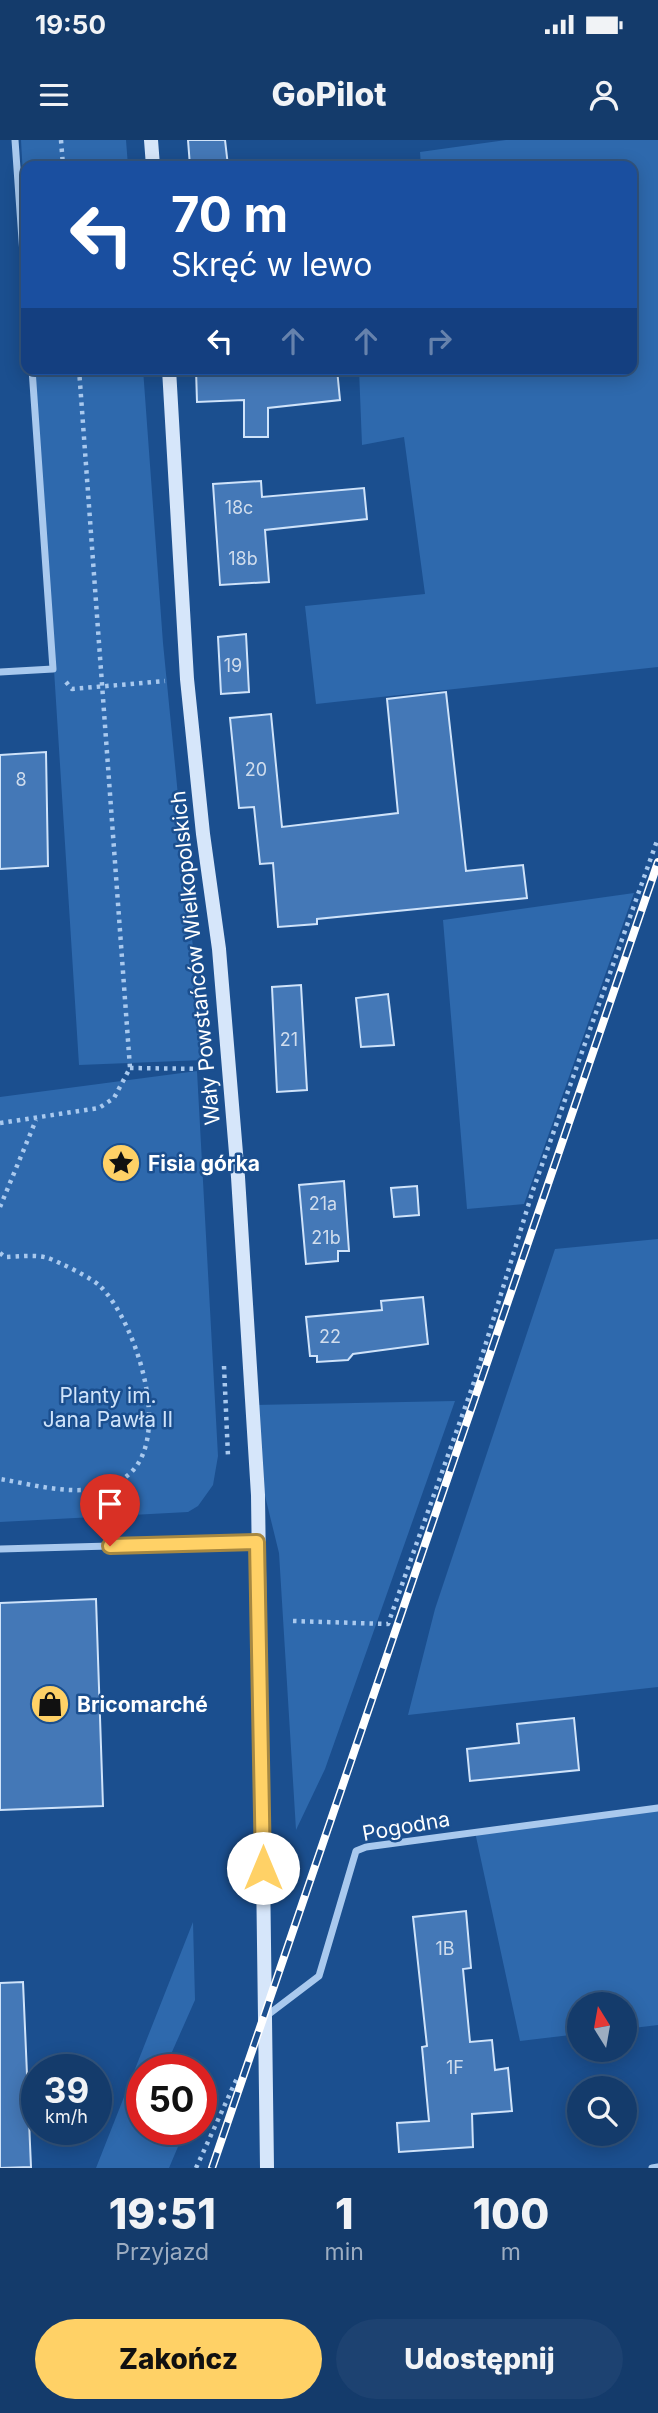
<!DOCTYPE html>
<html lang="pl">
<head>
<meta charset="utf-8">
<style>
  body { margin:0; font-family:Inter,sans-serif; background:#1d4271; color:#f1f3f6; height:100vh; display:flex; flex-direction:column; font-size:26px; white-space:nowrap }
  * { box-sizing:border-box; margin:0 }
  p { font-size:23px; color:#9dadc1 }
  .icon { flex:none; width:38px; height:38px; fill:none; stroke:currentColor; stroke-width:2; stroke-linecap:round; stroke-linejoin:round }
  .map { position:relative; height:2028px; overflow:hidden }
  .panel { display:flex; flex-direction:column; background:#143b6b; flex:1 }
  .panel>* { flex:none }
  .guide { position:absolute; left:21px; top:21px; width:616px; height:214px; border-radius:14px; box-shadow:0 4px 18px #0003,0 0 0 2px #33557e; background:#1a4fa0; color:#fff; overflow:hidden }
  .needle { width:46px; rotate:349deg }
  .controls { position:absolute; left:567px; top:1852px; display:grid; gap:14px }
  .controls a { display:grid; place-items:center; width:70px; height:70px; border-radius:50%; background:#143b6b; box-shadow:0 4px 18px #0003,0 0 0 2px #33557e; font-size:35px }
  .speed { position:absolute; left:21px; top:1914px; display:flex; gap:14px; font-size:35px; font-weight:700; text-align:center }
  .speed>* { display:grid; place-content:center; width:91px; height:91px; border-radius:50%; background:#143b6b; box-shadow:0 4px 18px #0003,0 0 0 2px #33557e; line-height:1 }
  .speed small { font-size:18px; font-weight:400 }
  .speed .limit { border:10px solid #d22; background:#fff; color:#111 }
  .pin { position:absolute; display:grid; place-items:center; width:60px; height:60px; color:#fff; margin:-72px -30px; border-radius:50% 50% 50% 0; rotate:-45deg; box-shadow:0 0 7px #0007 }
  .pin .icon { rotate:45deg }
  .me { position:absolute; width:77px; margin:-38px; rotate:0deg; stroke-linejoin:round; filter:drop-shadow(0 0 5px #0008) }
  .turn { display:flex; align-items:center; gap:24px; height:147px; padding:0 35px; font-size:32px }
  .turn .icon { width:91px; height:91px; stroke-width:2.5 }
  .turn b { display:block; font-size:49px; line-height:60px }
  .lanes { display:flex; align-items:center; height:66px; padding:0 35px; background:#0003; justify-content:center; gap:35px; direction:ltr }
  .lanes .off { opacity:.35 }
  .eta { display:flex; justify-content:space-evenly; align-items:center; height:119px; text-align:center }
  .eta b { font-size:42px; font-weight:800; line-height:49px }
  .button { display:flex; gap:14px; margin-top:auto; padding:14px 35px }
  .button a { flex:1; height:80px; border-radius:42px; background:#ffd166; color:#111; font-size:28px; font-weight:800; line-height:80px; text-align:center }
  .button a+a { background:#1d4271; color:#f1f3f6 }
  .status { display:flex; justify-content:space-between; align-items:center; height:49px; padding:0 35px; background:#143b6b; direction:ltr }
  .status svg { height:19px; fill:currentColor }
  header { display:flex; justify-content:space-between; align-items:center; height:91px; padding:0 35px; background:#143b6b; font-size:32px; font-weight:800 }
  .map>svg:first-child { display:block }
  .green { fill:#2e69ad }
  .building { fill:#4478b7; stroke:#cfe3fa; stroke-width:2 }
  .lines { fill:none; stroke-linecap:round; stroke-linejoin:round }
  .path { stroke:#a9c9ee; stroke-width:4.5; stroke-dasharray:3.5 5; stroke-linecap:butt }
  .street { stroke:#a9c9ee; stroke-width:7 }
  .secondary { stroke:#d6e6fa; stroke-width:14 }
  .rail-casing { stroke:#fff; stroke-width:8 }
  .rail { stroke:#1b4f8f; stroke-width:5; stroke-dasharray:16; stroke-linecap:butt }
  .route-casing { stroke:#a68842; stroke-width:18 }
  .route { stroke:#ffd166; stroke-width:12 }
  .labels { text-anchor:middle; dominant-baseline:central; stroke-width:5; stroke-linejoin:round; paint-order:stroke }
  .number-label { font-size:18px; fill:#d0dded }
  .street-label { font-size:21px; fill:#fff; stroke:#1b4f8f }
  .poi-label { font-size:21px; font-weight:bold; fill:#fff; stroke:#1b4f8f; text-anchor:start }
  .park-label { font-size:21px; fill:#cfe3fa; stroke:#1b4f8f }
</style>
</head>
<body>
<div class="status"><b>19:50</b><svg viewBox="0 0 49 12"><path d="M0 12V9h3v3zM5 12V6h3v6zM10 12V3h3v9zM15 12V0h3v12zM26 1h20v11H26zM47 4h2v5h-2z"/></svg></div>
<header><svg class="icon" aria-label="menu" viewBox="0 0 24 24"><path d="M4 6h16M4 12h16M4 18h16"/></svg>GoPilot<svg class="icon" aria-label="person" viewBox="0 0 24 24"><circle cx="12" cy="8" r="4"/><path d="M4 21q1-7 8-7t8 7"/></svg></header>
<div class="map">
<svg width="658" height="2028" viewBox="0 0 658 2028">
  <rect width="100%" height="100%" fill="#1b4f8f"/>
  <path class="green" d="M21,0H126L128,26H26V91Z
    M506,0H658V527L316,564L305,466L425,454L404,297L362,305L359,229H632V26H421L420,12Z
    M35,229H143L163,503L204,920L79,925Z
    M634,753L524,1064L467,1069L443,780Z
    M197,931L218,1316L213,1345L198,1366L188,1372L0,1382V957Z
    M658,1099V1547L408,1575L435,1469L555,1109Z
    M455,1261L325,1629L296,1690L279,1413L255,1315L252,1265Z
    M658,1668V1885L625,1889V1864H579V1894L520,1901L475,1692Z
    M193,1782L195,1860L164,1930H142V1990H185L169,2028H96Z"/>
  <path class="building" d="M188,0H225L228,26H190Z
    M196,229H337L340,260L268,268V297H244V260L197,262Z
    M261,341L262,357L364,348L367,379L265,390L269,442L220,445L213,344Z
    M246,494L249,552L221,554L218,497Z
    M446,552L466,731L523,725L527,758L317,779V784L278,787L273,723L260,724L254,667L239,668L230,578L271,574L282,687L398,673L387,559Z
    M46,612L48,726L0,729V615Z
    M301,845L307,950L277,952L272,847Z
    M388,854L394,905L361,907L356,858Z
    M344,1041L349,1111H338V1121L306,1124L299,1045Z
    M417,1046L419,1075L394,1077L391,1048Z
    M423,1157L428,1204L353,1214L348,1220L317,1222V1216H310L306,1177L382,1170L381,1161Z
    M96,1459L103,1666L0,1670V1463Z
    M574,1578L579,1630L470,1641L467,1609L519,1603L517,1584Z
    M466,1771L471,1828L463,1829L470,1902L492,1900L495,1930L508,1928L512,1971L472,1974L473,2007L399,2012L397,1983L429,1981L422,1907L427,1906L413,1777Z
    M23,1842L31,2027L0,2028V1843Z"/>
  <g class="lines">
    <path class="path" d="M61,0L63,26
      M66,542L72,549L165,541
      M130,928L206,929
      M0,983L99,968L114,958L130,928L79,229
      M0,1067L36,980
      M0,1113L5,1117C18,1117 35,1114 48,1118C59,1122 92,1138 100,1146C137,1182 180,1313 117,1342C81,1359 36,1345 0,1339
      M224,1226L228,1316
      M293,1481L388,1484L474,1242L533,1050L658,698
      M196,2028L238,1936"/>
    <path class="street" d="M15,0L26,157
      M0,532L53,529L32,229
      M0,1409L257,1402
      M265,1877L319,1836L356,1711L366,1707L658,1668
      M652,2028L658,2027"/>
    <path class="secondary" d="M151,0L153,26
      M169,229L187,539L203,694L219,809L238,1037L258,1355L267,2028"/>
    <g class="rail-casing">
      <path id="rail" d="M212,2028L658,722"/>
    </g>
    <use href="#rail" class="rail"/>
  </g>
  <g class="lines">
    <g class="route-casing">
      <path id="route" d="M110,1406L257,1402L263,1728"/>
    </g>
    <use href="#route" class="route"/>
  </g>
  <defs>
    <g id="sight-disc" transform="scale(2.0125)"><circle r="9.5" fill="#ffd166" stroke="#1b4f8f"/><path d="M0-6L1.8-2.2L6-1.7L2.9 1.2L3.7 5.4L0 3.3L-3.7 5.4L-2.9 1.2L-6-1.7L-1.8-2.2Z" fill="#111"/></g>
    <g id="shop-disc" transform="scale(2.0125)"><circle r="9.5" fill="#ffd166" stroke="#1b4f8f"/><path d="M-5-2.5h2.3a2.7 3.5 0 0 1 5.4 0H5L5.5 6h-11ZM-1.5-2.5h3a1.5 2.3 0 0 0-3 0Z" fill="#111"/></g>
  </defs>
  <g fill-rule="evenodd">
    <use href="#sight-disc" x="121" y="1023"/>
    <use href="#shop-disc" x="50" y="1564"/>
  </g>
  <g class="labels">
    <g class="number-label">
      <text x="239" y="367">18c</text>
      <text x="243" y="418">18b</text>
      <text x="233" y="525">19</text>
      <text x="256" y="629">20</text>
      <text x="21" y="639">8</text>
      <text x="289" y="899">21</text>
      <text x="323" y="1063">21a</text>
      <text x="326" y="1097">21b</text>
      <text x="330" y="1196">22</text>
      <text x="445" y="1808">1B</text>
      <text x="455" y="1927">1F</text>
    </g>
    <g class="street-label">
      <text transform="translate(195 818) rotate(-96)">Wały Powstańców Wielkopolskich</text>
      <text transform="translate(406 1686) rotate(-10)">Pogodna</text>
    </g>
    <g class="poi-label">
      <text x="148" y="1023">Fisia górka</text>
      <text x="77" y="1564">Bricomarché</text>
    </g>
    <g class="park-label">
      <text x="108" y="1255">Planty im.<tspan x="108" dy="24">Jana Pawła II</tspan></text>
    </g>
  </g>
</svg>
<div class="controls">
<a><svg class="needle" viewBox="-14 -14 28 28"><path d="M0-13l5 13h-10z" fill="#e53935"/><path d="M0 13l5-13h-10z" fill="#9dadc1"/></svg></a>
<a><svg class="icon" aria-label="search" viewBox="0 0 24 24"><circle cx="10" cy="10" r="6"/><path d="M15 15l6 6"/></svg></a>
</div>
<div class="speed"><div>39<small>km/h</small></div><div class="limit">50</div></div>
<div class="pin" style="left:110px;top:1406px;background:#d93025"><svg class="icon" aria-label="arrive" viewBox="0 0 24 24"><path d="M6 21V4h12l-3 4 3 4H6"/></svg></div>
<svg class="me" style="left:263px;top:1728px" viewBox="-20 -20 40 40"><circle r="19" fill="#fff"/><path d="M0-13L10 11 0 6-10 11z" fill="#ffd166"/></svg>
<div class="guide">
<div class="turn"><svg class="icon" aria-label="left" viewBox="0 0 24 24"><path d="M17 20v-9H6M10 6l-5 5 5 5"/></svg><div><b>70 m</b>Skręć w lewo</div></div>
<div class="lanes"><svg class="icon" aria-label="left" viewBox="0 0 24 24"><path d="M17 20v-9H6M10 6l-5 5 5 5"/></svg><svg class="icon off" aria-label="ahead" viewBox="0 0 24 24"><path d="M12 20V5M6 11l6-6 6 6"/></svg><svg class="icon off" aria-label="ahead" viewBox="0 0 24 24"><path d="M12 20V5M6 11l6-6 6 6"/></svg><svg class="icon off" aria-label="right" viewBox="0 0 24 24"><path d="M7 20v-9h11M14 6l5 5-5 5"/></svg></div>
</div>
</div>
<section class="panel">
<div class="eta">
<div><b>19:51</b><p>Przyjazd</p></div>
<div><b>1</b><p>min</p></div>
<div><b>100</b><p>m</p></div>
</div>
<div class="button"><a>Zakończ</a><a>Udostępnij</a></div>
</section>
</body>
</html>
